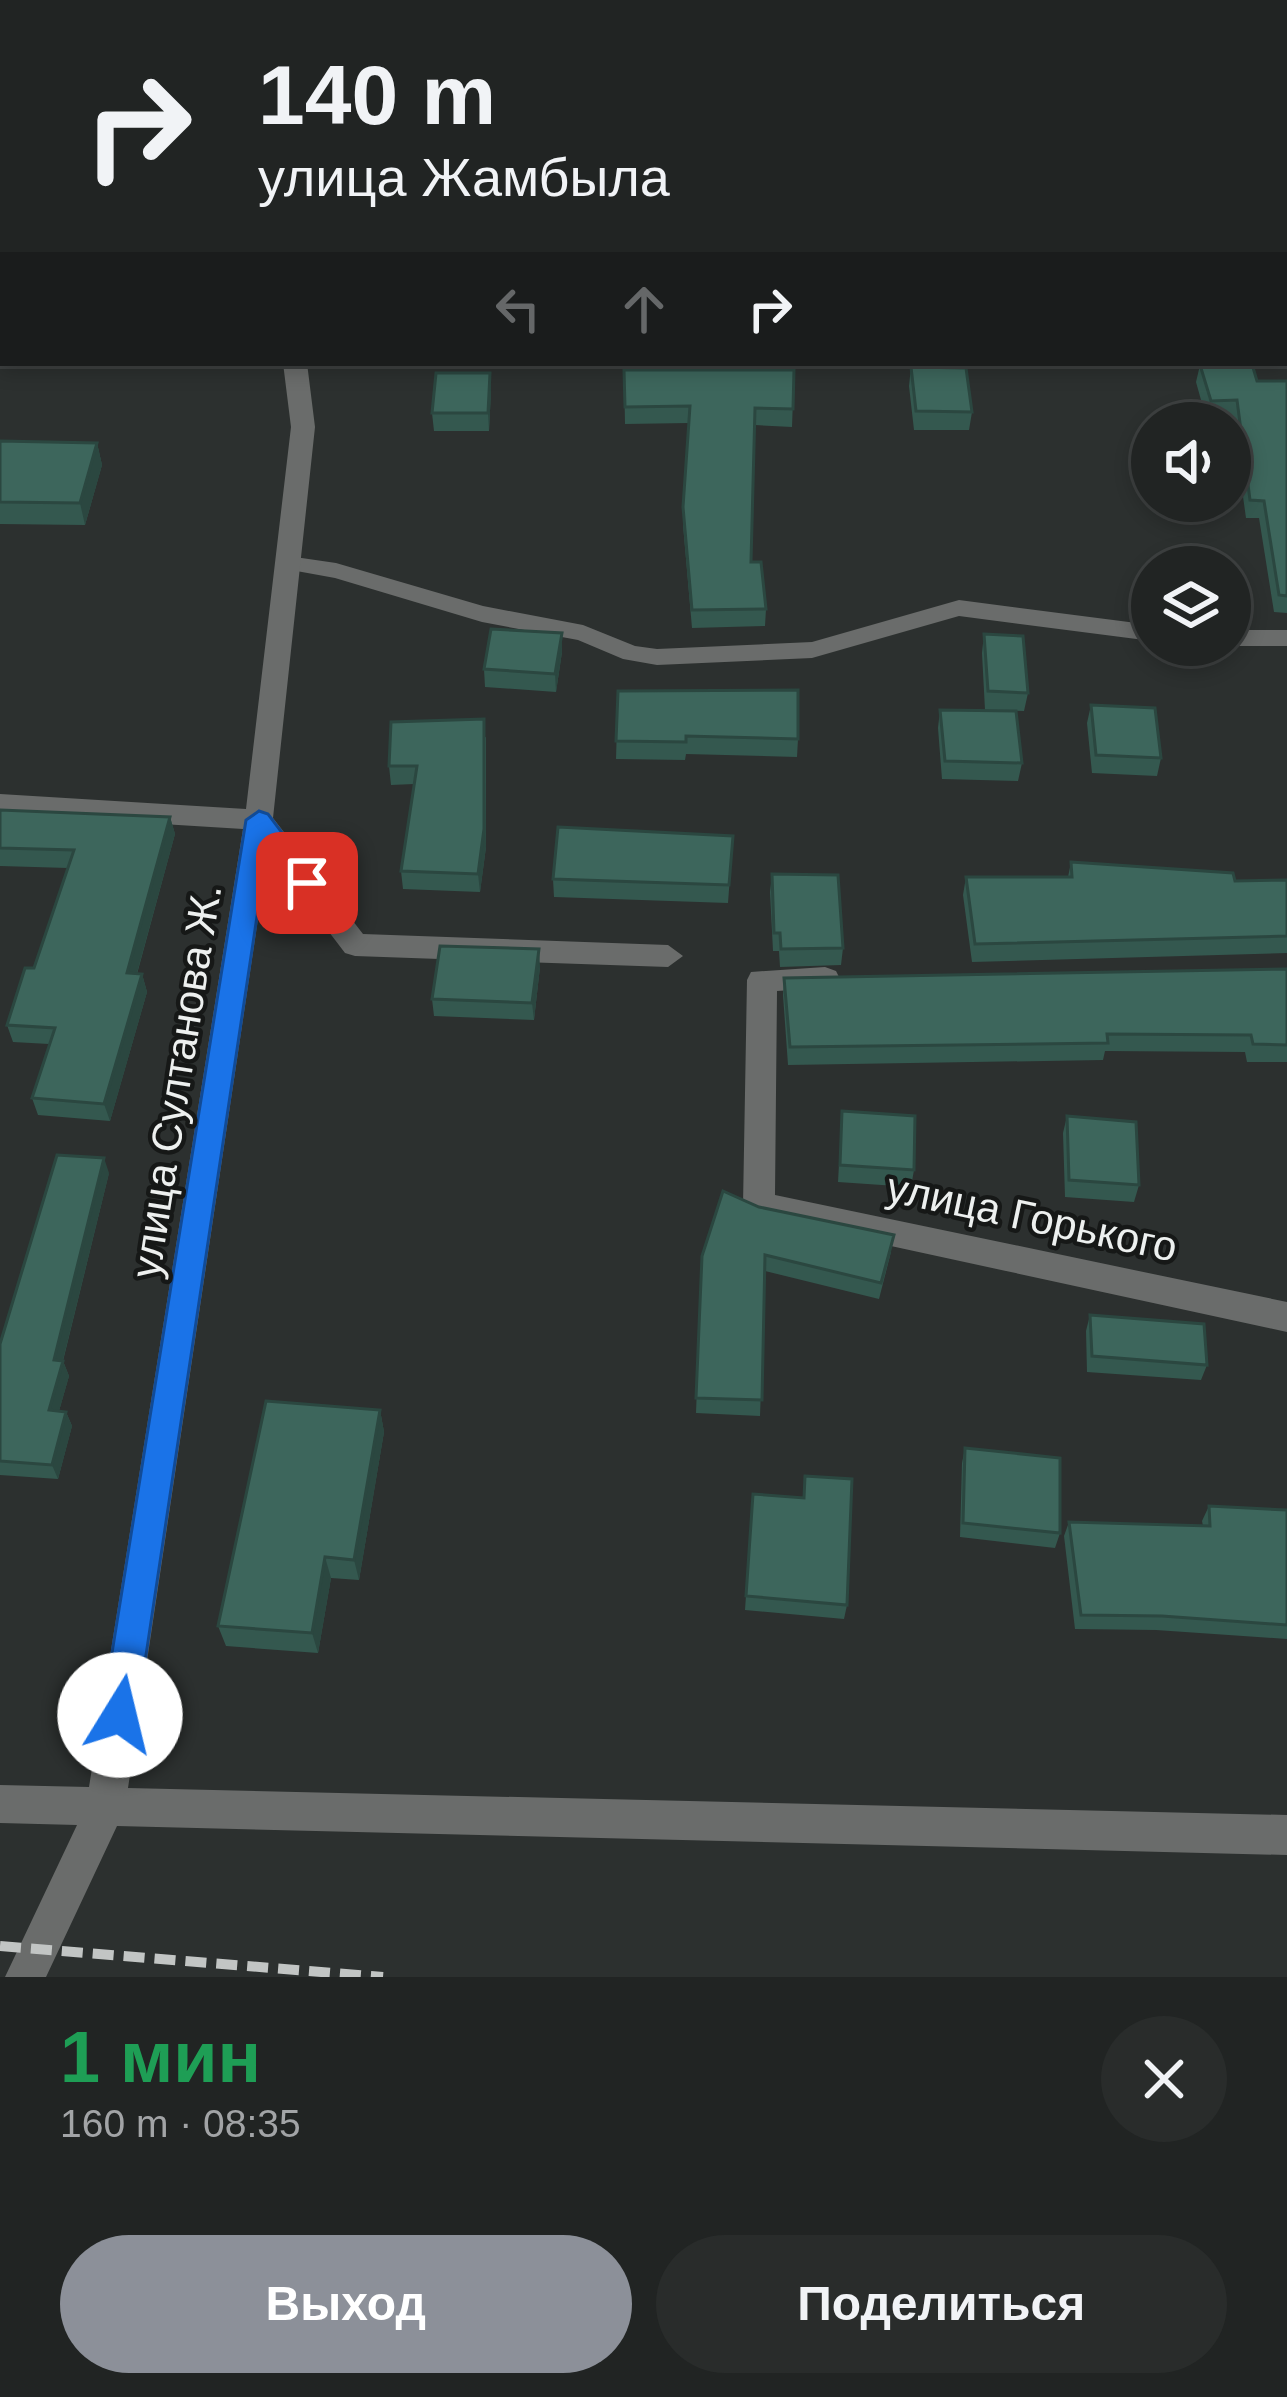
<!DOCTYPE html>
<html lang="ru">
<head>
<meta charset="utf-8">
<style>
  body { margin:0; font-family:Arial,sans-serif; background:#292c2b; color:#f1f3f6; height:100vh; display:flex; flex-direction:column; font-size:45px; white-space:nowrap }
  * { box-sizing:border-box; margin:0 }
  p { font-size:39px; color:#a2a4a6 }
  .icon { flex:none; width:66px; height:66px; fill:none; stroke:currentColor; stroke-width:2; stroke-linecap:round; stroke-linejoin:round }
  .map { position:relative; height:1977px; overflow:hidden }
  .details { display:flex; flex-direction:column; background:#212423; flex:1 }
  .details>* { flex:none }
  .top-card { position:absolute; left:0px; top:0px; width:1287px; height:366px; box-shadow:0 6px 18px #0003,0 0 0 3px #3e4141; background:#212423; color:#f1f3f6; overflow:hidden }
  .tools { position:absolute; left:1131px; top:402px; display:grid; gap:24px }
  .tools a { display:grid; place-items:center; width:120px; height:120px; border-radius:50%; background:#212423; box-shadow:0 6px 18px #0003,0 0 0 3px #3e4141; font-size:60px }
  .pin { position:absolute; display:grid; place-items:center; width:102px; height:102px; color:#fff; margin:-51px; border-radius:24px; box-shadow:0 6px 18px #0006 }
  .me { position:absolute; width:132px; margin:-66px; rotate:9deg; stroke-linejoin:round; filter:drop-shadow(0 0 9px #0008) }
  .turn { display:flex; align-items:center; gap:42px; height:252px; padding:0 60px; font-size:54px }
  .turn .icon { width:156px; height:156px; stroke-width:2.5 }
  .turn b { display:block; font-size:84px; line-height:102px }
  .lanes { display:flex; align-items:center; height:114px; padding:0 60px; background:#0003; justify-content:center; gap:60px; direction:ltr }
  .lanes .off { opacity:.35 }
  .round { display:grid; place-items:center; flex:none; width:126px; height:126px; border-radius:63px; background:#292c2b }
  .overview { display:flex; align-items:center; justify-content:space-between; height:204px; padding:0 60px }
  h1 { font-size:72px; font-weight:700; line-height:90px; color:#1e9e55 }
  .primary-button { display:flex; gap:24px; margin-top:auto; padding:24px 60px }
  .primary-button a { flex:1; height:138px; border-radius:72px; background:#8c9099; color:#fff; font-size:48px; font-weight:700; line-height:138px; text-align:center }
  .primary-button a+a { background:#292c2b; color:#f1f3f6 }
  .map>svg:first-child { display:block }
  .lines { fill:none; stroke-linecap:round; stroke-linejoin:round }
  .service { fill:#6a6c6b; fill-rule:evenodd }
  .minor { fill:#6a6c6b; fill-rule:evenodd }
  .trunk { fill:#aeb3b2; fill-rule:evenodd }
  .rail { stroke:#c2c5c4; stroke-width:10; stroke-dasharray:21 10; stroke-linecap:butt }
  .wall { fill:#34584f }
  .shaded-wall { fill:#2b4740 }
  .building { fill:#3d665c; stroke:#2b4740; stroke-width:3 }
  .route { fill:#1a73e8; stroke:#114b97; stroke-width:3 }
  .labels { text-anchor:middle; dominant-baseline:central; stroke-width:9; stroke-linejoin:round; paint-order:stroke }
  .street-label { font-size:42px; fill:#edf0ef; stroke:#161817 }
</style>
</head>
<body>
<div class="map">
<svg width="1287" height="1977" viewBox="0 0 1287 1977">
  <rect width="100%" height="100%" fill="#2c302f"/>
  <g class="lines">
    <path class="service" d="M288,556L336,563L483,606L583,625L635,646L657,649L812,642L959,600L1152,625V641L959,616L812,658L657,665L623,659L578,640L482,622L335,578L280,568L277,563Z
      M1230,630H1287V646H1230L1226,645H1230Z"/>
    <path class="minor" d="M322,0H342L321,3Z
      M283,363H307L315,427L273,818L363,934L668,945L683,956L668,967L355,956L345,953L268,852L128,1788L1287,1815V1855L117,1826L46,1977H5L77,1825L0,1823V1785L89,1787L243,829L0,814V794L246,809L291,427Z
      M825,967L836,971L840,979L836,987L777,991L775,1195L1287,1302V1332L748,1215L743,1205L747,980L751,972Z"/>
    <path class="trunk" d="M1284,300H1287V314H1284Z
      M0,310H3V324H0Z"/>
    <path class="rail" d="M0,1946L383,1977"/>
  </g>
  <path class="wall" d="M0,0H127V3H3V67H0Z
    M1213,0H1287V248H1284V3H1214Z
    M1200,365L1257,381H1287V613L1274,612L1259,518H1246L1232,418H1206L1196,382Z
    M911,367L972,412L969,430H914L909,386Z
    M624,370H794L792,427L755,425L751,562L766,609L765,626L692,628L683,525L689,423L625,424Z
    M491,391L489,431H434L432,413Z
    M0,441L97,443L102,465L85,525L0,524Z
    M562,633V652L556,692L485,687L484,669Z
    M984,634L1028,693L1024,711L985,710L982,653Z
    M618,691L798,739L797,757L686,754L685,760L616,759Z
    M1091,705L1161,758L1157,776L1092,773L1087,723Z
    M940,710L1022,763L1018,781L942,779L938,728Z
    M486,737V847L480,892L403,889L401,871L414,784L391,785L389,766Z
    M0,810L170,817L175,834L137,974H142L147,992L110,1121L38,1115L32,1098L49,1044L13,1042L7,1025L34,968L68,868L0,866Z
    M733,836L728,903L554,897L553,879Z
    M1071,862L1235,881L1287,880V953L972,962L963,895L966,877H1068Z
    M772,874L843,948L841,965L780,967L779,951H773L770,892Z
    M540,967L534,1020L434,1016L432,999Z
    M1287,969V1062H1247L1245,1052L1105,1051L1103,1060L788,1065L783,995L784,978Z
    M842,1111L914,1170L911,1187L838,1182Z
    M1067,1116L1139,1185L1134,1202L1065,1197L1063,1133Z
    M109,1173L63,1361L69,1376L59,1411L66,1412L72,1426L58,1479L0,1475V1344Z
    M759,1207L891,1252L879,1299L765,1271L760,1416L696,1413L702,1256Z
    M1090,1315L1207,1365L1201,1380L1087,1372L1086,1331Z
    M380,1410L384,1432L359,1580L331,1578L318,1653L226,1646L218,1626Z
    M965,1448L1060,1533L1055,1548L960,1537L962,1463Z
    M805,1476L847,1605L844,1619L745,1610L753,1494L803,1498Z
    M1209,1506L1287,1510V1639L1156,1630L1075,1629L1064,1536L1069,1522L1203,1526L1202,1521Z"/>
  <path class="shaded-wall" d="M490,373L491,391L489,431L488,413Z
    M97,443L102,465L85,525L80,503Z
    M562,633V652L556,692L555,674Z
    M484,719L486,847L480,892L478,874Z
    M170,817L175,834L132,991L127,973Z
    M539,949L540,967L534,1020L532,1003Z
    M142,974L147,992L110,1121L104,1104Z
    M104,1158L109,1173L62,1364L63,1361L69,1376L55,1425L49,1410L54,1360Z
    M380,1410L384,1432L359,1580L354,1560Z
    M66,1412L72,1426L58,1479L52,1465Z
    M325,1557L331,1578L318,1653L312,1633Z"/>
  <path class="building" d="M0,0H122L121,3H3V35H0Z
    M415,0H482V3H415Z
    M534,0H579V3H533Z
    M1222,0H1287V232H1284V3H1223Z
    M1252,364L1257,381H1287V596L1279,595L1264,501L1250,500L1237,400L1211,401L1200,365Z
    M911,367L966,368L972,412L916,411Z
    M624,370H794L793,409L755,408L751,562H761L766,609L692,610L683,507L690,406L625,407Z
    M436,373H490L488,413H432Z
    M0,441L97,443L80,503L0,502Z
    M491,629L562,633L555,674L484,669Z
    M984,634L1023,636L1028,693L988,691Z
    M798,690V739L686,736V742L616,741L618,691Z
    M1091,705L1155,708L1161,758L1096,755Z
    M940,710L1016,711L1022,763L945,761Z
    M484,719V829L478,874L401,871L417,766H389L391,722Z
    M0,810L170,817L127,973L142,974L104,1104L32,1098L55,1028L7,1025L25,968H34L74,850L0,848Z
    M558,827L733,836L729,885L553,879Z
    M1071,862L1233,873L1235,881L1287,880V936L975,944L966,877H1072Z
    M772,874L838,875L843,948L781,949L780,933H774Z
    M440,946L539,949L532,1003L432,999Z
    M1287,969V1045L1253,1044L1251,1035L1107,1034L1108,1043L790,1047L784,978Z
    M842,1111L915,1116L914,1170L840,1165Z
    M1067,1116L1136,1122L1139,1185L1069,1180Z
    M57,1155L104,1158L54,1360L63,1361L49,1410L66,1412L52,1465L0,1461V1344Z
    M723,1191L759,1207L894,1235L881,1283L765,1255L762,1400L696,1398L702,1256Z
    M1090,1315L1204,1324L1207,1365L1092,1356Z
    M266,1401L380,1410L354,1560L325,1557L312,1633L218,1626Z
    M965,1448L1060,1458V1533L963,1523Z
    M805,1476L852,1479L847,1605L746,1596L753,1494L804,1498Z
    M1209,1506L1287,1510V1625L1162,1616L1081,1615L1069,1522L1210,1526Z"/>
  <path class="route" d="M259,811L268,814L320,883L307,893L297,890L267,850L137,1715L132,1727L120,1732L108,1727L102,1715L246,820Z"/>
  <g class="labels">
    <g class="street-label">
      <text transform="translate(176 1081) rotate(-81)">улица Султанова Ж.</text>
      <text transform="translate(1032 1217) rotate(12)">улица Горького</text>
    </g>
  </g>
</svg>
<div class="tools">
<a><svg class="icon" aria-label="sound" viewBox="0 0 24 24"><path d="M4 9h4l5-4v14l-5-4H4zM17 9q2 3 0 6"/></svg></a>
<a><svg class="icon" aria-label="layers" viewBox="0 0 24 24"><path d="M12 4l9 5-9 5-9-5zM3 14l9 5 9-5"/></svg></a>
</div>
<div class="pin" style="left:307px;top:883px;background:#d93025"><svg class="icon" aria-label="arrive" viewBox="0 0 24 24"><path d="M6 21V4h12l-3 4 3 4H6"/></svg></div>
<svg class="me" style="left:120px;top:1715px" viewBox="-20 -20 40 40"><circle r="19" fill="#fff"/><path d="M0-13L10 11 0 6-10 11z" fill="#1a73e8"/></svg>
<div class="top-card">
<div class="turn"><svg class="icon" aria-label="right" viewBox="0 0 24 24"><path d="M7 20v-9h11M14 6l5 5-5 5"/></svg><div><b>140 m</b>улица Жамбыла</div></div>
<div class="lanes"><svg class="icon off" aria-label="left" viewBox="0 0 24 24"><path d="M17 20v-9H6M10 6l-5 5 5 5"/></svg><svg class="icon off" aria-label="ahead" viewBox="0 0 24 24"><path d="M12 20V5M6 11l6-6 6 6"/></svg><svg class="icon" aria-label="right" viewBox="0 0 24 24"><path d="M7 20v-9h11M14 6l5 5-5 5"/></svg></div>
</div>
</div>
<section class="details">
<div class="overview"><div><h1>1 мин</h1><p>160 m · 08:35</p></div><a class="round"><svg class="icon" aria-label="close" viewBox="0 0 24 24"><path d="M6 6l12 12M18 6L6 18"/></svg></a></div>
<div class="primary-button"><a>Выход</a><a>Поделиться</a></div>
</section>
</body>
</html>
